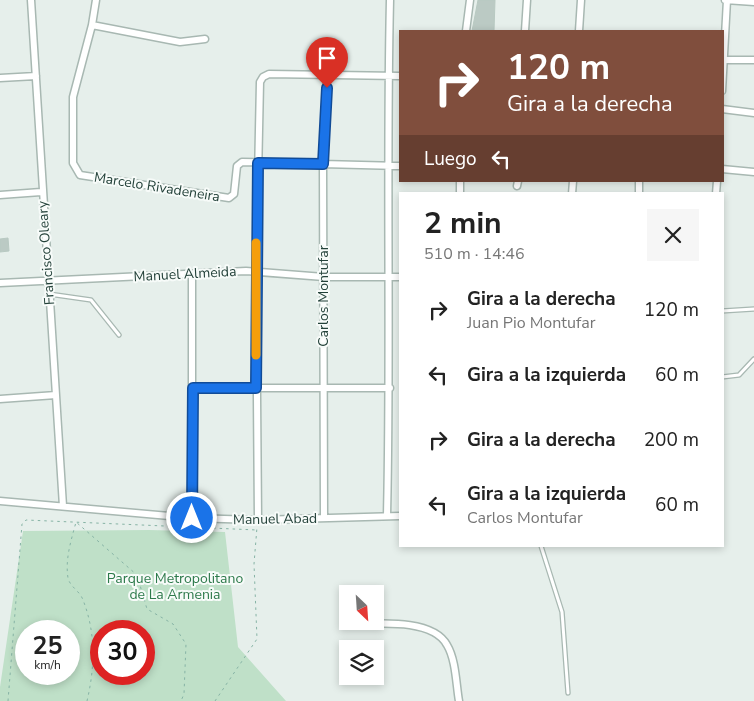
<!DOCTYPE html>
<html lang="es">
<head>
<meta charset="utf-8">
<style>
  body { margin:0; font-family:"Nunito Sans",sans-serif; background:#f6f6f6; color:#222; height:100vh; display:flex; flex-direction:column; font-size:19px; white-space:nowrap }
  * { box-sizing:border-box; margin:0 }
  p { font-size:16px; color:#767676 }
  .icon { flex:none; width:28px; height:28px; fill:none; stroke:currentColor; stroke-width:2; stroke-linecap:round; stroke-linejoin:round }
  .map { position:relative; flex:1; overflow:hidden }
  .panel { position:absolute; left:399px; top:192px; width:325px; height:355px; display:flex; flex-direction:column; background:#fff; border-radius:0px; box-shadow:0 2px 8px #0003 }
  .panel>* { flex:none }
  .top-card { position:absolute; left:399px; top:30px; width:325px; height:152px; border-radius:0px; box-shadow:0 2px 8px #0003; background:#804e3d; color:#fff; overflow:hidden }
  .needle { width:32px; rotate:155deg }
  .tools { position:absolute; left:339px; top:585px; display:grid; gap:10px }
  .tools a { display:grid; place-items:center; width:45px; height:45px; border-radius:0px; background:#fff; box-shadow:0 2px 8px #0003; font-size:25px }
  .speed { position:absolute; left:15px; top:620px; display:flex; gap:10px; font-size:25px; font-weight:700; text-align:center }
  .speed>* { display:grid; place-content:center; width:65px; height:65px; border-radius:50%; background:#fff; box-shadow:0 2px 8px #0003; line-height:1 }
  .speed small { font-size:12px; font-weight:400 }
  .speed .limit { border:8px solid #d22; background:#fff; color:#111 }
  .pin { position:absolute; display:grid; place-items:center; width:42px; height:42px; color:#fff; margin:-51px -21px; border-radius:50% 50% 50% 0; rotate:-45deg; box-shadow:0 0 5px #0007 }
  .pin .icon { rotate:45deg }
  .me { position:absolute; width:55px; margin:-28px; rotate:0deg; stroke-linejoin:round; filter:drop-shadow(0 0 4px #0008) }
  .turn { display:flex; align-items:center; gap:18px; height:105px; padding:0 25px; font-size:22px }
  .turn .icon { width:65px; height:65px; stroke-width:2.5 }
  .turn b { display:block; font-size:35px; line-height:42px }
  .then { display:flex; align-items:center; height:48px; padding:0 25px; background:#0003; gap:10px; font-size:19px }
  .round { display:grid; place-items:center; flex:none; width:52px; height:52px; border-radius:0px; background:#f6f6f6 }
  .overview { display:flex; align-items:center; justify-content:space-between; height:85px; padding:0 25px }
  h1 { font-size:30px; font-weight:700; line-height:38px }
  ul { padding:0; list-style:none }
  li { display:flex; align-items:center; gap:15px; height:65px; padding:0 25px }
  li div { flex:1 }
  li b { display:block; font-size:19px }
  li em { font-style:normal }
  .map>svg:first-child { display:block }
  .green { fill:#bfe0c8; fill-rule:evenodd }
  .building { fill:#bbcac4; stroke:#b8c9c2 }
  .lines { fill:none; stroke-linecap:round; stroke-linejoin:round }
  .lane-casing { stroke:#a8b8b2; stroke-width:5.5 }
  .street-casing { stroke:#a8b8b2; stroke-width:9 }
  .path { stroke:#86b3a5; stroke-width:1; stroke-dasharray:2.5 4; stroke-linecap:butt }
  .lane { stroke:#fff; stroke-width:3 }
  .street { stroke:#fff; stroke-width:6 }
  .route-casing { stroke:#114b97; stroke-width:12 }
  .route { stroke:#1a73e8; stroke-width:9 }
  .slow { stroke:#f59e0b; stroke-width:9 }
  .labels { text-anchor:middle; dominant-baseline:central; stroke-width:4; stroke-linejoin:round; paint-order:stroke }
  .street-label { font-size:14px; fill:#24423a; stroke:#f7fbf9 }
  .park-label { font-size:14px; fill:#2d7a4b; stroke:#f7fbf9 }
</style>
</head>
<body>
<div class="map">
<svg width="754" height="701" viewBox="0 0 754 701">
  <rect width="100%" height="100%" fill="#e6efeb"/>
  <path class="green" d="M149,530L225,532L238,647L286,701H0V687L23,531ZM26,631H69V674H26ZM101,631H144V674H101Z"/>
  <path class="building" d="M478,0H495L494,31H472Z
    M8,238L9,251L0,252V239Z"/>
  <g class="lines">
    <g class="lane-casing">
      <path id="lane" d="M49,294L91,300L119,335
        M722,311L754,309
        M722,377L739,375L754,359
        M541,546L562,612L568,693"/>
    </g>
    <g class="street-casing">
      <path id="street" d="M31,0L63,506
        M96,0L92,25L73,97V163L80,175L229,198L234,194L237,166L242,162L400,166
        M725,0L754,2
        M92,25L180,42L205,39
        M466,31L470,0
        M525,31L527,0
        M579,31L581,0
        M724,60H754
        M0,78L36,76
        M722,91L727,0
        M722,109L754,113
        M722,169L754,172
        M517,186L518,181
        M460,194V181
        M572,194L573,181
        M639,194V181
        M716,194L717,181
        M0,195L41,192
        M0,283L246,271L324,277H400
        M193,388H390
        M0,399L56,395
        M0,501L192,518L258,520L400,516
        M387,515C391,344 386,172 390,0
        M192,518V274
        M324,518L323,164L327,75
        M258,520L256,273L260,82L263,77L269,74L400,76
        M365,624C388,623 434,621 447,645C456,660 456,684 459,701"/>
    </g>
    <path class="path" d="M8,701L22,524L26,520L257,530
      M87,701C95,667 96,633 83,600C80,591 70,587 68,578C65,559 71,541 76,522L137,575L147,609L173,624L186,644L184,694L181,701
      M215,701L257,639L254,564L257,527"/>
    <use href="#lane" class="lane"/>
    <use href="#street" class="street"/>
  </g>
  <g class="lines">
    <g class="route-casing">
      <path id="route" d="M192,518L193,388H256L258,163L323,164L327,88"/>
    </g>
    <use href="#route" class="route"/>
    <path class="slow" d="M256,355V243"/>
  </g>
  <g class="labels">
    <g class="street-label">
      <text transform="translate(157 187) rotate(9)">Marcelo Rivadeneira</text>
      <text transform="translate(46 253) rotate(-94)">Francisco Oleary</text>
      <text transform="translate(185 274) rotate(-3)">Manuel Almeida</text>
      <text transform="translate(323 296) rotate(-90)">Carlos Montufar</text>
      <text transform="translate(275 519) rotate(-1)">Manuel Abad</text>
    </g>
    <g class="park-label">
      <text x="175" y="578">Parque Metropolitano<tspan x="175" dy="16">de La Armenia</tspan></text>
    </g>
  </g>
</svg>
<div class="tools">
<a><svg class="needle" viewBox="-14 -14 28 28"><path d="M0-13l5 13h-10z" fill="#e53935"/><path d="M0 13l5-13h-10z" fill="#767676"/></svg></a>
<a><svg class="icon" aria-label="layers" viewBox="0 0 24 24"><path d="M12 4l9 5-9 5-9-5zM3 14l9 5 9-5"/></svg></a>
</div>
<div class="speed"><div>25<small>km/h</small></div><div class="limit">30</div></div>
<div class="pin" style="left:327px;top:88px;background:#d93025"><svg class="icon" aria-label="arrive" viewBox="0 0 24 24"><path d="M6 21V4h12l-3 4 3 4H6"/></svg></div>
<svg class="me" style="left:192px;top:518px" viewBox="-20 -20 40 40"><circle r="17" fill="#1a73e8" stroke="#fff" stroke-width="3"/><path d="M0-11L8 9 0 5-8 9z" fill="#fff"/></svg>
<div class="top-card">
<div class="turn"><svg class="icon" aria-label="right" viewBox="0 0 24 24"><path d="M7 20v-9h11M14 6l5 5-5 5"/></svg><div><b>120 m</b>Gira a la derecha</div></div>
<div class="then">Luego<svg class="icon" aria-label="left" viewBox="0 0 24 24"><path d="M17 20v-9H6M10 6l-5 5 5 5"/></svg></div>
</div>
<section class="panel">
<div class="overview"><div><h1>2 min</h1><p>510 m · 14:46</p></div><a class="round"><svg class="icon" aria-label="close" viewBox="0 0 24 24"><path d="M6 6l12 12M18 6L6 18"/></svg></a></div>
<ul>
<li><svg class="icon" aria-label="right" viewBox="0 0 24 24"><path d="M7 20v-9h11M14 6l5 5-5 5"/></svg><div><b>Gira a la derecha</b><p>Juan Pio Montufar</p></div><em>120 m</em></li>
<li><svg class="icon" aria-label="left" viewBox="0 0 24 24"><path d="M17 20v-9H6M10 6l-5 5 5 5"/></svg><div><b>Gira a la izquierda</b></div><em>60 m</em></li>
<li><svg class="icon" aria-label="right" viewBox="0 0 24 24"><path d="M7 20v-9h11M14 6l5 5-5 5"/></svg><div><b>Gira a la derecha</b></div><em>200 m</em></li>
<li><svg class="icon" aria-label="left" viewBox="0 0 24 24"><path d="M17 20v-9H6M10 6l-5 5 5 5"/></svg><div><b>Gira a la izquierda</b><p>Carlos Montufar</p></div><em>60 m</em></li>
</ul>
</section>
</div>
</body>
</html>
